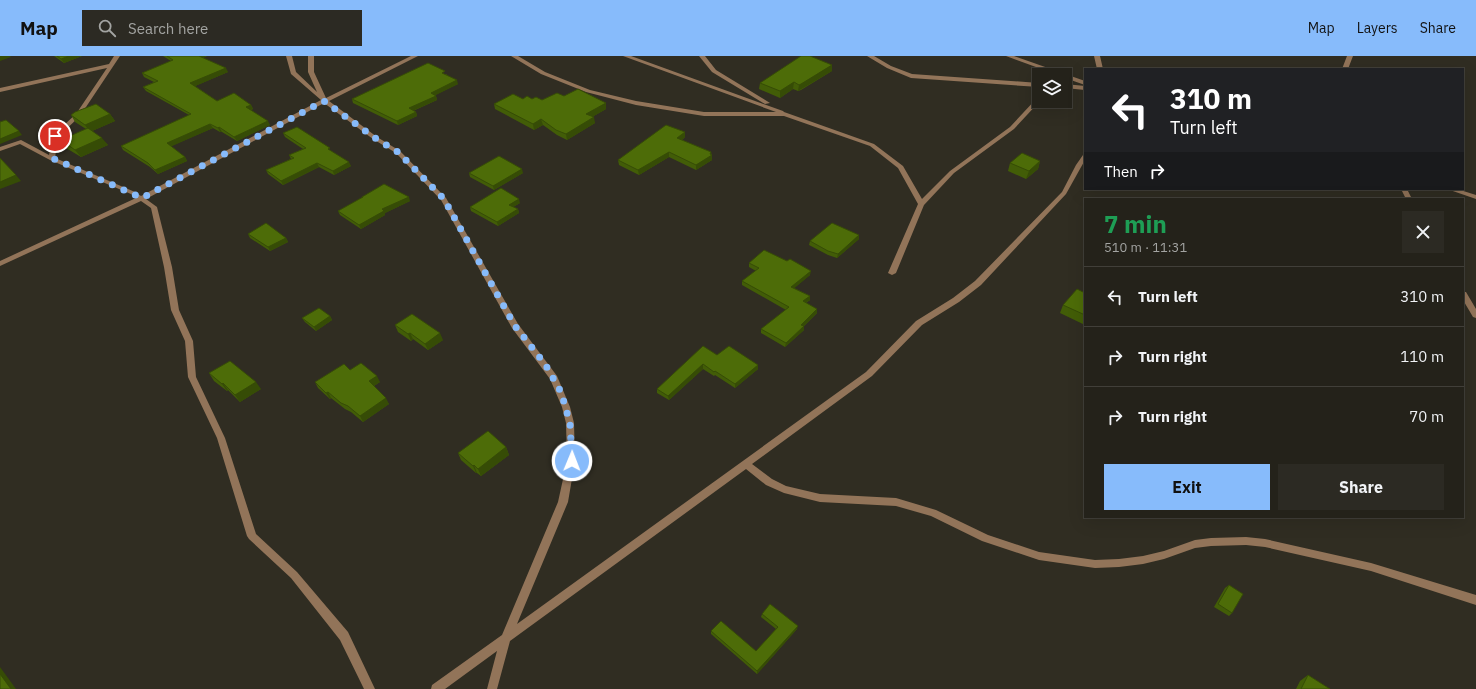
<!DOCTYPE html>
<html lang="en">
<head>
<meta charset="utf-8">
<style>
  body { margin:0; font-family:"IBM Plex Sans",sans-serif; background:#2c2a23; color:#f1f3f6; height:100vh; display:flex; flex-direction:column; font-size:15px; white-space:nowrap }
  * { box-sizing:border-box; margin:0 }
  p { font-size:13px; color:#a3a4a2 }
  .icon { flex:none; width:22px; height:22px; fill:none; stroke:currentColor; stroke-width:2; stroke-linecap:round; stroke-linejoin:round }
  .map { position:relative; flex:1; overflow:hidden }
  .panel { position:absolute; left:1084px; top:142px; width:380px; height:320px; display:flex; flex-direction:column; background:#24221a; border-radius:0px; box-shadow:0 4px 16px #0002,0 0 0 1px #413f39 }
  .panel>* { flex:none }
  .guide { position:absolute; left:1084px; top:12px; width:380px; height:122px; border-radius:0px; box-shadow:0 4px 16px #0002,0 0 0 1px #413f39; background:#202124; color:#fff; overflow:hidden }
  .fabs { position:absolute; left:1032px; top:12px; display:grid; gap:8px }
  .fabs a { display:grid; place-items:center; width:40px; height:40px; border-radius:0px; background:#24221a; box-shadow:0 4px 16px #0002,0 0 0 1px #413f39; font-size:20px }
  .pin { position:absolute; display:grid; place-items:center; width:34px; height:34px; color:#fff; margin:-17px; border:2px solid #fff; border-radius:50%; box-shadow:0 1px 4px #0007 }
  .me { position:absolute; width:44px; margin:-22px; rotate:1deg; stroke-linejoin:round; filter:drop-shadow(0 0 3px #0008) }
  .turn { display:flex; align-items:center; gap:14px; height:84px; padding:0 20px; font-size:18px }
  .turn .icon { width:52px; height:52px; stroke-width:2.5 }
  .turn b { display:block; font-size:28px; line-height:34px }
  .then { display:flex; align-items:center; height:38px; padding:0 20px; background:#0003; gap:8px; font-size:15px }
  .round { display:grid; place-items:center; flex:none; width:42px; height:42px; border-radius:0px; background:#2c2a23 }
  .head { display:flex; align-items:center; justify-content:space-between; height:68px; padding:0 20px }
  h1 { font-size:24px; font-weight:700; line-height:30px; color:#1e9e55 }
  .action { display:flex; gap:8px; margin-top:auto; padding:8px 20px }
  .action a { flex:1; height:46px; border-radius:0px; background:#87bbfb; color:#111; font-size:16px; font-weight:700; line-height:46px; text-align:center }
  .action a+a { background:#2c2a23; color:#f1f3f6 }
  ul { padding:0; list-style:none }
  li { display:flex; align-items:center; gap:12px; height:60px; padding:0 20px; border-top:1px solid #413f39 }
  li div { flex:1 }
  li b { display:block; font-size:15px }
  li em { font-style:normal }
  header { display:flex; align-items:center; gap:24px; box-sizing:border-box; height:56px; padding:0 20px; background:#87bbfb; color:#111 }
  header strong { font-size:19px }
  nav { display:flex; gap:22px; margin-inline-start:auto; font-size:14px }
  .search { width:280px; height:36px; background:#2c2a23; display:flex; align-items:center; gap:10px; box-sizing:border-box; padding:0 14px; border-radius:0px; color:#a3a4a2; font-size:15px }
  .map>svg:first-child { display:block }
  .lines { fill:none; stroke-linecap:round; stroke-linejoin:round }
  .street { fill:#927459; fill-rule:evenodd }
  .wall { fill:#425d07 }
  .shaded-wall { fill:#364c06 }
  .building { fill:#4d6c08; stroke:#364c06 }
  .route { stroke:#87bbfb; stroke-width:7; stroke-dasharray:0 12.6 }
</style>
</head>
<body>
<header>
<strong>Map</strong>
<div class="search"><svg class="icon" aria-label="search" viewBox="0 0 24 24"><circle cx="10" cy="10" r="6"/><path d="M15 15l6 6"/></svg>Search here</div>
<nav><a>Map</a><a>Layers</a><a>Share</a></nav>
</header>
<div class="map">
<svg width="1476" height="633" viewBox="0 0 1476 633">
  <rect width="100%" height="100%" fill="#302d22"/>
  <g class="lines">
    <path class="street" d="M114,0H120L80,60L58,81L55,102L135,136L141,140L321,44L291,18L286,0H292L296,16L317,36L308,16V0H314V16L326,42L411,0H418L329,45L377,81L400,95L446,142L518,268L557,320L570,351L574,367L575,405L568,446L517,568L866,316L916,265L953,242L975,225L1062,136L1076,109L1083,99L1085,98V104L1066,138L981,229L959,246L922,269L872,320L752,408L772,423L786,430L820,438L896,442L936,454L988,479L1039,496L1095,504L1119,503L1143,500L1164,495L1195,484L1211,482L1246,481L1265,483L1371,507L1476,539V549L1371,515L1265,491L1246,489L1211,490L1195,492L1164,503L1143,508L1119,511L1095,512L1039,504L982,485L931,460L896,450L820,446L784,437L766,429L746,413L510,585L497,633H487L497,595L445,633H431L432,629L502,579L558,446L567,405L566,367L562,351L550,323L512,272L441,144L396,97L373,83L324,47L146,143L157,151L172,211L179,254L193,285L196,321L225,382L256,478L297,516L348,576L375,633H364L340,584L291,522L249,483L247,480L217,382L188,321L185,285L171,254L164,211L151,152L141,145L0,210V205L136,142L131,138L50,104L20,88L0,95V91L21,84L49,99L52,80L76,58L107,12L0,36V32L109,8Z
      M511,0H518L545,16L590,34L636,45L704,56H776L623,0H631L783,55L784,56L874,88L903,110L922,143L950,115L1010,71L1037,42L1039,41V45H1040L1014,73L954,117L924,149L896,217L892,219L888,217L918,148L898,112L870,90L784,60H704L636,49L586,36L541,18Z
      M699,0H705L716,14L770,47L765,48L712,16Z
      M867,0H874L891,10L912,18L1039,27V31L911,22L887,12Z
      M1006,0H1014L1085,25V29L1065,22V19H1058Z
      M1094,0H1100L1103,13H1097Z
      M1347,0H1353L1348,13H1342Z
      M1065,28L1085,30V34L1065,32Z
      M1401,133H1407L1412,143H1406Z
      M1447,133H1457L1476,139V143Z
      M1463,236H1466L1476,253V262L1473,261L1463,244Z"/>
  </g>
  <path class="wall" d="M54,0H82L64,7Z
    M163,0H207L203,2L228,16L195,30L217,45L251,49L253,53L251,54L270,69L237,85L222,76H220L213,72L171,90L185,101L187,105L158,118L150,111L123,94L121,90L189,59L146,35L143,31L154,26L144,21L142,17L171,5Z
    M832,15L801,34L798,35L793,33L780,42L759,33L760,27Z
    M446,18L458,28L435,39L436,40L437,44L413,55L416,56L417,60L398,69L353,47L352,43Z
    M564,40L606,53L592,61L595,67L567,84L557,79L543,69L534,74L495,53L494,48L523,43H532L542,44Z
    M110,58L115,65L92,75L108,89L81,101L66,92L61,84L86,73L75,66L71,59Z
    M685,76V81L682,84L711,96L712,104L696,114L669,101L639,119L619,109L618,104Z
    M283,77L331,95L351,110L334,119L319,111L283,129L268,118L266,114L291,103L289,99L303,93L285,81Z
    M1040,105L1038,113L1026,123L1008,115L1010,107Z
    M469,117H523L494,134L470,121Z
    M362,141L410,145L385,157V159L361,173L340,159L338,155L362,142Z
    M520,147L513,151L518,153L519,157L498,170L471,155L470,151Z
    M248,178L286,182L288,186L270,195L250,182Z
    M859,183L837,202L828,199L809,189L810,185Z
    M749,207L810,219L794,232L810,240V244L806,247L817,257L804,270V274L785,291L761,277V273L786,254L742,229V225L756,215L749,211Z
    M1085,237V269L1060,257L1063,249Z
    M330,260L332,264L316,275L305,266L302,262Z
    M395,269L443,284L428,294L413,283L411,285L398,276Z
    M717,299L758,309V313L735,332L715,319L714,320L703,313L669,344L657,337V333Z
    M350,314L380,326L374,330L389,348L363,366L351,356L345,353L331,342L330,343L318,332L315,326Z
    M209,317L261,333L240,346L228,334L227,335L214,325Z
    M506,391L509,399L481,420L477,417H476L461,404L458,397Z
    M1229,529L1232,557L1229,560L1214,551L1225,532Z
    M762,558L797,573L757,618L711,578V575L756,595L776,573L761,561Z
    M1308,619L1330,633H1296L1300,625Z"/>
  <path class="shaded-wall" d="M0,0H10L11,1L0,5Z
    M69,0H82L64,7L61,3Z
    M197,0H207L199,3Z
    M832,9V15L798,35L799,29Z
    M226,12L228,16L193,31L190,27Z
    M457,24L458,28L432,41L431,37Z
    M794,26L793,33L780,42V35Z
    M436,40L437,44L410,56L409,52Z
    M606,47V53L587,64L586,58Z
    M251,49L253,53L248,55L246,51Z
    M416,56L417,60L398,69L397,65Z
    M110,58L115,65L90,76L85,69Z
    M594,61L595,67L567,84L566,78Z
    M541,63L543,69L534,74L533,68Z
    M268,65L270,69L237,85L234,81Z
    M210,68L213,72L170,91L167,87Z
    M219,71L222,76H220L218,72Z
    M19,75L22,79L0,88V83Z
    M685,76V81L678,87L677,82Z
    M102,82L108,89L81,101L75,94Z
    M669,96V101L639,119L638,114Z
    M711,96L712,104L696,114V109Z
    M185,101L187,105L158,118L155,114Z
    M1040,105L1038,113L1026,123L1029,115Z
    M349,106L351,110L334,119L333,115Z
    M317,107L319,111L283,129L281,125Z
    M522,113L523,117L494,134L493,130Z
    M16,119L21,125L0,133V126Z
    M409,141L410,145L385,157V159L361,173L359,169L382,153Z
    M519,143L520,147L510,153L509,149Z
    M518,153L519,157L498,170L497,166Z
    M859,179V183L837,202L838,198Z
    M286,182L288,186L270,195L268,191Z
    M811,215L810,219L791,235V231Z
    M810,240V244L802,249L803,245Z
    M817,253V257L801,273V269Z
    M330,260L332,264L316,275L314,271Z
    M804,270V274L785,291L786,287Z
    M410,277L413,283L411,285L408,278Z
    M440,277L443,284L428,294L425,288Z
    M703,308V313L669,344L668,340Z
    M758,309V313L735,332V328Z
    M377,320L380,326L372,331L369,325Z
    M256,326L261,333L240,346L235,339Z
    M223,327L228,334L227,335L222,328Z
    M328,336L331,342L330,343L326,337Z
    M386,342L389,348L363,366L360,360Z
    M506,391L509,399L481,420L478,413Z
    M474,409L477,417H476L473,410Z
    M798,570L797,573L757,618V615Z
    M0,611L16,633H11L0,618Z"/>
  <path class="building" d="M57,0H69L61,3Z
    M167,0H199L226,12L190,27L217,45L234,37L251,49L246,51L268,65L234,81L219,71L218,72L210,68L167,87L185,101L155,114L148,107L121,90L191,58L143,31L158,25L142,17L173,4Z
    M801,0H810L832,9L801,28L799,29L794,26L780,35L760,27Z
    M428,7L445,15L442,17L457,24L431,37L436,40L409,52L416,56L397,65L352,43Z
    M578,33L606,47L586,58L594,61L566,78L556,74L541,63L533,68L494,48L513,38L523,43L527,40L532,43L536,41L542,44L557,37L564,40Z
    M96,48L110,58L85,69L71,59L75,56Z
    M6,64L19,75L0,83V66Z
    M666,69L685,76L677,82L711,96L710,98L712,99L696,109L669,96L638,114L618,104Z
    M297,71L330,92L328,93L349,106L333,115L317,107L281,125L266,114L294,102L289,99L306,92L283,77Z
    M88,72L102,82L75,94L61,84Z
    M1022,97L1040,105L1029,115L1010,107Z
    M499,100L522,113L493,130L469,117Z
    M0,102L16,119L0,126Z
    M384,128L409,141L382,153L384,155L359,169L338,155L363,141H362Z
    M501,132L519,143L509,149L518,153L497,166L470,151Z
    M266,167L286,182L268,191L248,178Z
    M832,167L859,179L838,198L828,195L810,185Z
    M764,194L787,205L790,203L811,215L791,231L810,240L803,245L817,253L801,269L804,270L786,287L761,273L789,251L742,225L759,212L749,207Z
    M1077,233L1085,237V259L1063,249Z
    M319,252L330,260L314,271L302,262Z
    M412,258L440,277L425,288L410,277L408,278L395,269Z
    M703,290L717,299L729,290L758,309L735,328L715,315L714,316L703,308L668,340L657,333Z
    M230,305L256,326L235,339L223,327L222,328L209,317Z
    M361,307L377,320L369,325L386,342L360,360L348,350L341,347L328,336L326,337L315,326L344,308L350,314Z
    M488,375L506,391L478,413L474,409L473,410L458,397Z
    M1229,529L1243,538L1232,557L1218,548Z
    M770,548L798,570L757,615L711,575L721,565L756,595L778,571L762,558Z
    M0,618L11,633H0Z
    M1308,619L1330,633H1301Z"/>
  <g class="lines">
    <path class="route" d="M55,80L52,102L142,142L324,45L375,82L398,96L444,143L515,270L545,308L561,336L570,367L572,405"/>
  </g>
</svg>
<div class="fabs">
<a><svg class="icon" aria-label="layers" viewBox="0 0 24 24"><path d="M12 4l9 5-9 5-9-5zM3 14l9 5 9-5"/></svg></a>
</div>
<div class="pin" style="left:55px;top:80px;background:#d93025"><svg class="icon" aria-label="arrive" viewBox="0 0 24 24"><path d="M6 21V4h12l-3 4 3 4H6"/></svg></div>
<svg class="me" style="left:572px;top:405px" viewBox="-20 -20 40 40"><circle r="17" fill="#87bbfb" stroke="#fff" stroke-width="3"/><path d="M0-11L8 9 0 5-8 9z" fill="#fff"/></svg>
<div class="guide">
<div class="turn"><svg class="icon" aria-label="left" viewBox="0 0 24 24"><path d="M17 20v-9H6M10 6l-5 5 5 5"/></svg><div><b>310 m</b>Turn left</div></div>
<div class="then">Then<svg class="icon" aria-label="right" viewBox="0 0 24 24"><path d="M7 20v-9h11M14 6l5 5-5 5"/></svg></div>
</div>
<section class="panel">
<div class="head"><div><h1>7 min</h1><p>510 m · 11:31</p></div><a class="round"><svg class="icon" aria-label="close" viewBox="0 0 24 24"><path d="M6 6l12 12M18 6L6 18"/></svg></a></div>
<ul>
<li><svg class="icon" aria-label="left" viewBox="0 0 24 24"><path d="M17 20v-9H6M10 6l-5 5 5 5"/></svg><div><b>Turn left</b></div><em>310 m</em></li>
<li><svg class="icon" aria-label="right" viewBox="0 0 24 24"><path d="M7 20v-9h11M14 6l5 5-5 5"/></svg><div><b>Turn right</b></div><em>110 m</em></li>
<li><svg class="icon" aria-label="right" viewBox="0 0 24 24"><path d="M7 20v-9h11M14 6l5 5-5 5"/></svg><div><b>Turn right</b></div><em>70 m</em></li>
</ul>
<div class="action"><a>Exit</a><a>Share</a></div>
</section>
</div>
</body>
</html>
